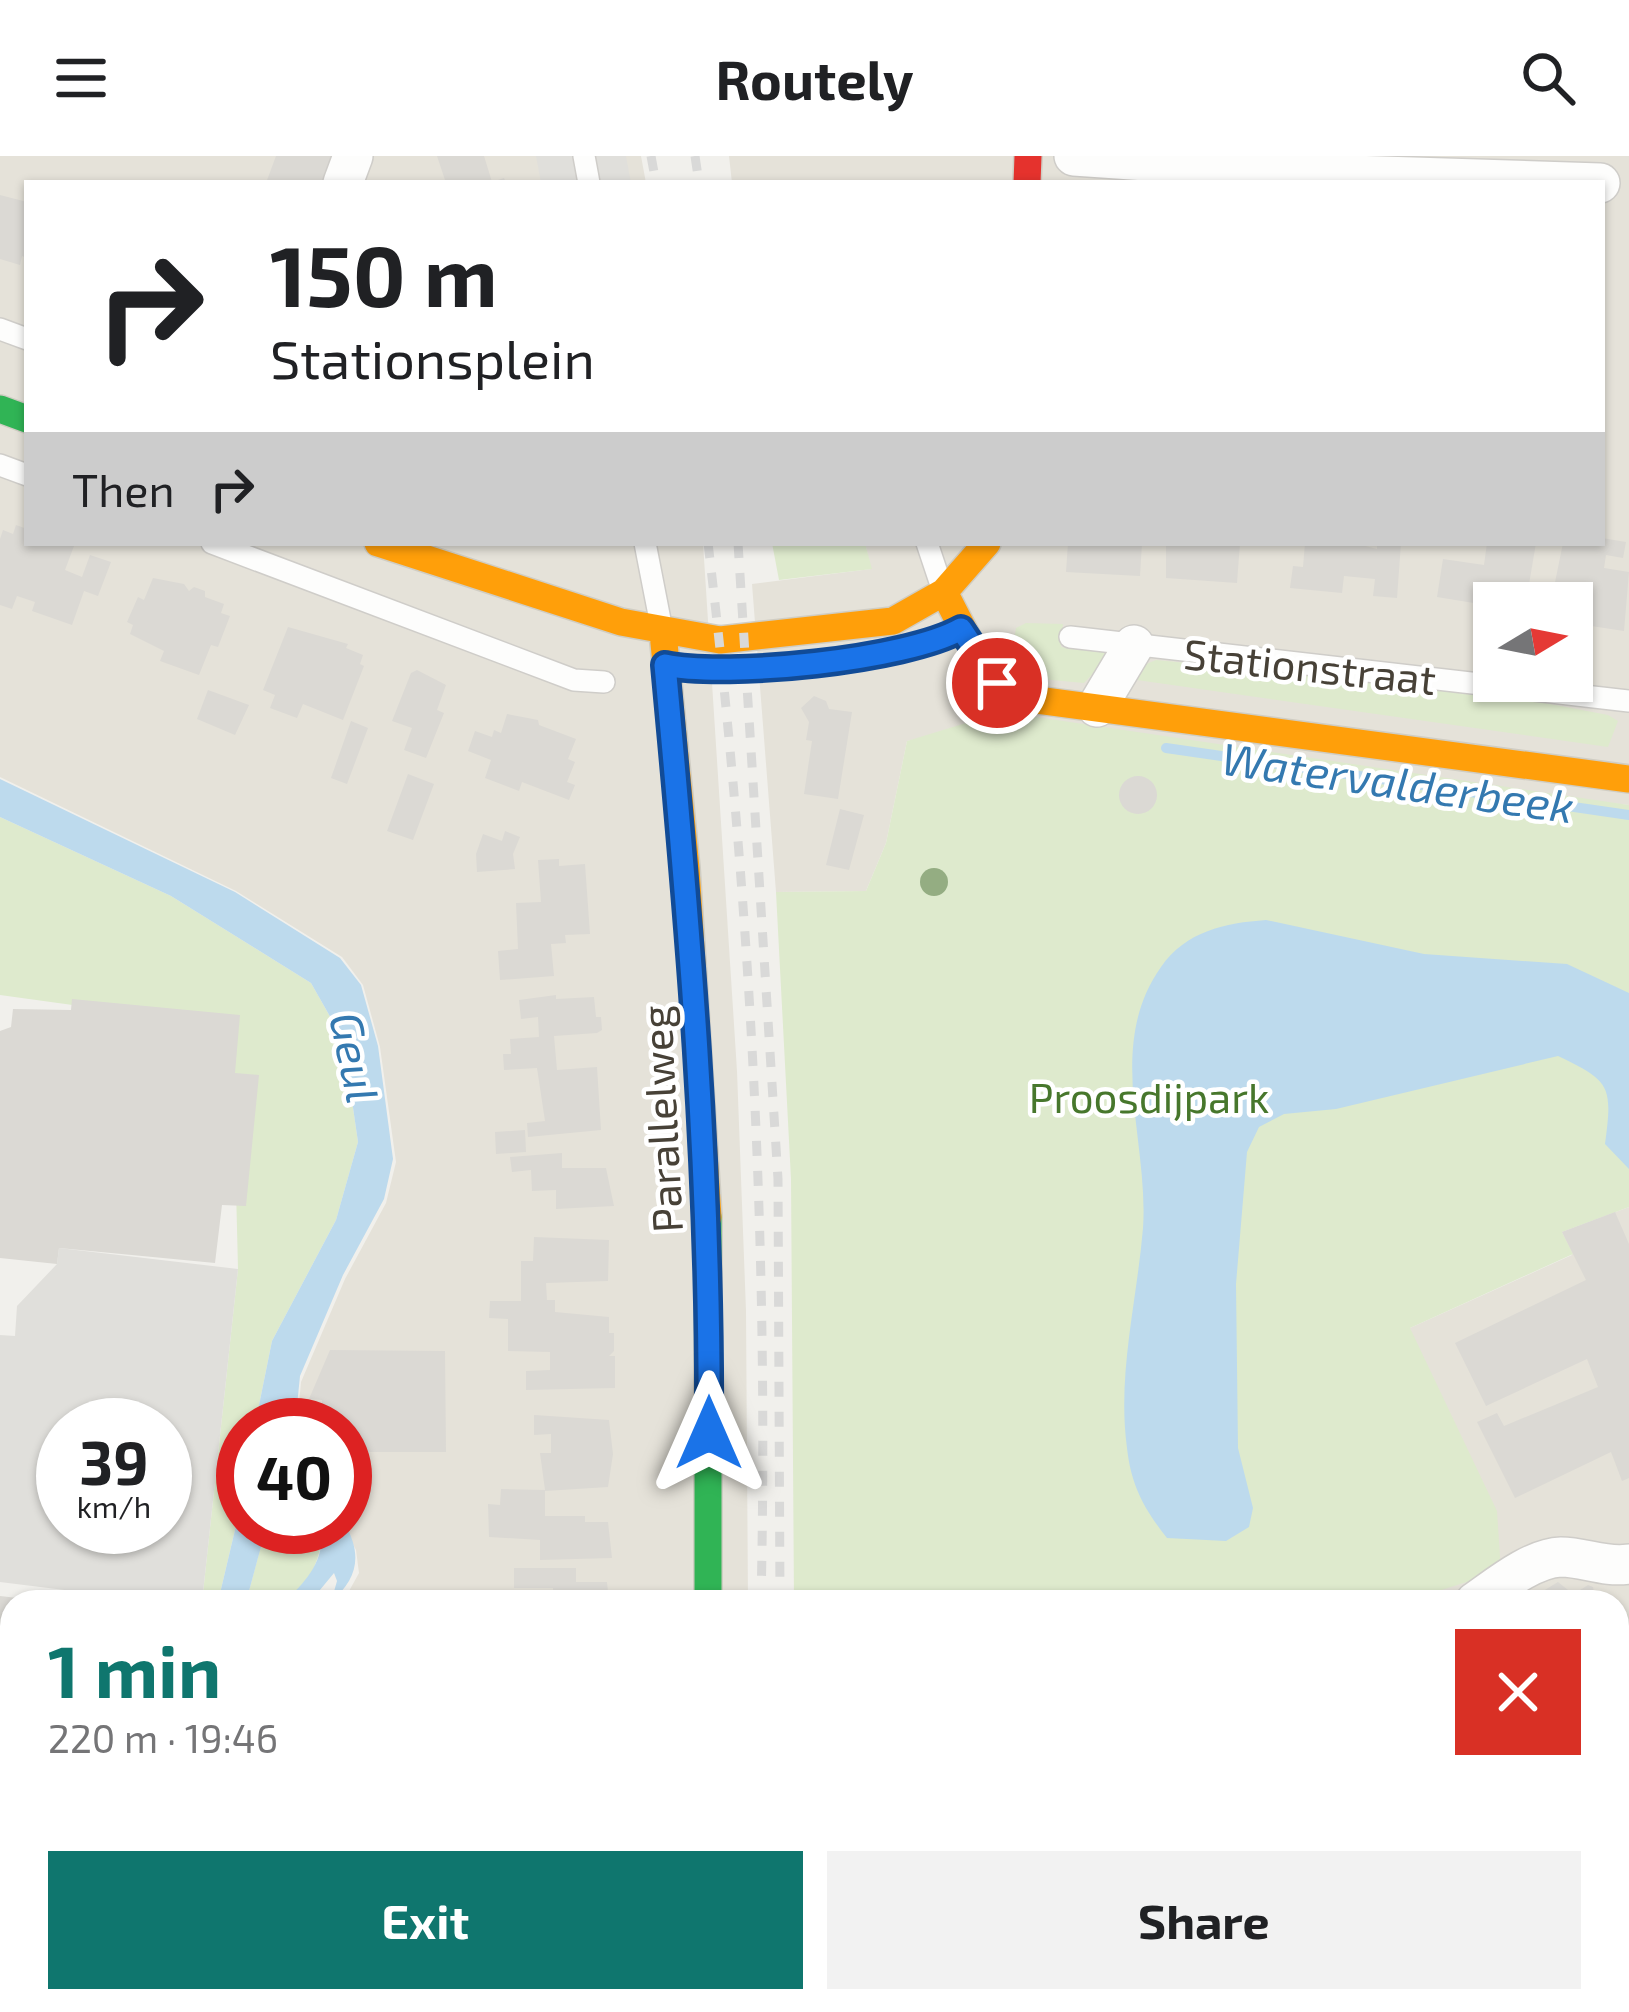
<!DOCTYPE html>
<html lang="en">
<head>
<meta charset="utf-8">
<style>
  body { margin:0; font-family:"Exo 2",sans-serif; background:#f2f2f2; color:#202124; height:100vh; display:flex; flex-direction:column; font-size:45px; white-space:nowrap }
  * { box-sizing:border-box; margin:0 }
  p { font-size:39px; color:#757577 }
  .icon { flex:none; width:66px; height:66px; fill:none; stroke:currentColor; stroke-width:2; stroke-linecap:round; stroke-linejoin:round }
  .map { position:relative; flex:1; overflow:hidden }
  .sheet { position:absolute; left:0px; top:1434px; width:1629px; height:423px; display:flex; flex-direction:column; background:#fff; border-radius:36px 36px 0 0; box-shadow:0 3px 9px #0004 }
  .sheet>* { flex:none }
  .top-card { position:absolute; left:24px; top:24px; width:1581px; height:366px; border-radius:0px; box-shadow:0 3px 9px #0004; background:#fff; color:#202124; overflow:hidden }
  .needle { width:78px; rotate:80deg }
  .buttons { position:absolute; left:1473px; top:426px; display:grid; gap:24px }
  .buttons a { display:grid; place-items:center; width:120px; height:120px; border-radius:0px; background:#fff; box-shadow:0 3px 9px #0004; font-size:60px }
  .speed { position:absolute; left:36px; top:1242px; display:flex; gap:24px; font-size:60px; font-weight:700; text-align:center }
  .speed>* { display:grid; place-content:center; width:156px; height:156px; border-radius:50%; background:#fff; box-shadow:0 3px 9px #0004; line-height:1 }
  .speed small { font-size:30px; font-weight:400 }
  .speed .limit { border:18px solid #d22; background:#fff; color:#111 }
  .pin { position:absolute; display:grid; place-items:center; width:102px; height:102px; color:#fff; margin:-51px; border:6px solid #fff; border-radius:50%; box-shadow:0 3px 12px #0007 }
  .me { position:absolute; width:132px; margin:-66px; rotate:0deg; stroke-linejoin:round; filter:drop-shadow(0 0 9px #0008) }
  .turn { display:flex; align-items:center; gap:42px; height:252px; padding:0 48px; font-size:54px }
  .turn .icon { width:156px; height:156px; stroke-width:2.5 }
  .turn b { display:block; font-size:84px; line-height:102px }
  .then { display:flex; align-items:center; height:114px; padding:0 48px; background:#0003; gap:24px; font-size:45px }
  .round { display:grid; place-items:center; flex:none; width:126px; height:126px; border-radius:0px; background:#f2f2f2 }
  .summary { display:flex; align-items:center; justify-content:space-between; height:204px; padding:0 48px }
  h1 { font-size:72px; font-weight:700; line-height:90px; color:#0f766e }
  .primary-button { display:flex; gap:24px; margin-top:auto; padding:24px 48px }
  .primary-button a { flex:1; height:138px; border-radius:0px; background:#0f766e; color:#fff; font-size:48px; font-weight:700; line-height:138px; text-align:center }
  .primary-button a+a { background:#f2f2f2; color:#202124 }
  header { display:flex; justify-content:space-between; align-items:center; height:156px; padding:0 48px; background:#fff; font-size:54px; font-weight:700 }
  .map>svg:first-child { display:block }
  .residential { fill:#e5e2d9; fill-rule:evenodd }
  .green { fill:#deeacd }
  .parking { fill:#e0dfdb; fill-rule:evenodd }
  .water { fill:#bddaed }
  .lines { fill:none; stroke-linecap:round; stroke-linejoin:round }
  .stream { stroke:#bddaed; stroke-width:10 }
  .building { fill:#dbd9d4 }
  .lane-casing { stroke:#cfcdc9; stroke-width:24 }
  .street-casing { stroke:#cfcdc9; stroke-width:42 }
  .fast-casing { stroke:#d0cdc3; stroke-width:30 }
  .slow-casing { stroke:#d0cdc3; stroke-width:30 }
  .jam-casing { stroke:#d0cdc3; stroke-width:30 }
  .lane { stroke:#fdfdfc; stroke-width:21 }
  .street { stroke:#fdfdfc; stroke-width:39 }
  .fast { stroke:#30b455; stroke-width:27 }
  .slow { stroke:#ff9f0a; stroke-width:27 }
  .jam { stroke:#e5322d; stroke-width:27 }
  .rail { stroke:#d9d9d8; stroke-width:9; stroke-dasharray:15 15; stroke-linecap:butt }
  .tree { fill:#94ad82 }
  .route-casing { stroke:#114b97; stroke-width:30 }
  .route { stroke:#1a73e8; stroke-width:21 }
  .labels { text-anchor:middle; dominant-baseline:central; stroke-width:9; stroke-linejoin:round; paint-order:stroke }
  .street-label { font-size:42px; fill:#474137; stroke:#fff }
  .park-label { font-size:42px; fill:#47772c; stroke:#fff }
  .water-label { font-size:45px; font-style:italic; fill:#3479b0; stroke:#fff }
</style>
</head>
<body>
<header><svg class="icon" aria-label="menu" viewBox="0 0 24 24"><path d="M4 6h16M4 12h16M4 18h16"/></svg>Routely<svg class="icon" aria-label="search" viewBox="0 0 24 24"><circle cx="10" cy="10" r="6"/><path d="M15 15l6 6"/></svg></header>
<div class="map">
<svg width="1629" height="1856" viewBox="0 0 1629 1856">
  <rect width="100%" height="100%" fill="#f1f0ec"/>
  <path class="residential" d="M0,0H641L646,27H27V387H703L737,915L746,1155L748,1446H343L359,1417L356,1394L344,1371L345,1269H297L301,1226L345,1123L386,1047L396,1006L380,891L363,829L342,801L236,735L0,621Z
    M729,0H1629V649L945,577L907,585L886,687L866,735L776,736L752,428L871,413L865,387H1602V27H732ZM1494,447H1572V525H1494Z
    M1629,1051V1856H766L767,1845H1617V1446H1404L1440,1431L1410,1172L1572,1099L1562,1076Z
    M367,1845H724L723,1856H370Z"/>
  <path class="green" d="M772,387H865L872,413L779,424Z
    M1026,467L1063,468L1061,491L1113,496L1084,527L1030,522L1014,483L1016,472Z
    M1156,504L1487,536L1608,559L1618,565L1608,591L1137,524L1134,513Z
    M1002,556L1629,649V1051L1562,1076L1573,1098L1410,1172L1497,1355L1501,1415L1404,1446H794L791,1023L776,736L866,735L886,687L907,585Z
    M0,661L171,740L311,827L332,864L350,931L358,986L336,1064L272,1185L255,1269H243V1340L218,1446H202L238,1113L232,871L0,839Z
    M266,1371H321C324,1396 310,1433 284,1445C275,1449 257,1446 246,1446Z
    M150,1845H321L323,1856H149Z
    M1170,1845H1363L1365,1856L1169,1855Z"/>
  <path class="parking" d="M536,0H626L631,27H541Z
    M59,1092L238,1113L202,1446H161L0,1426V1179L15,1180L17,1150L57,1108ZM63,1269H165V1371H63Z"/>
  <path class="water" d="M0,623L235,736L340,802L361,829L378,890L393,1003L384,1043L343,1119L300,1220L295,1269H255L272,1185L336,1064L358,986L350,931L332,864L311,827L171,740L0,661Z
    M1266,764L1424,798L1567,808L1629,837V1013L1605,988C1613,929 1610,925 1558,900L1336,953L1284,958L1259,971L1247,996L1236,1128L1238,1292L1253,1352L1249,1371L1226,1385L1167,1382C1144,1353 1131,1329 1127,1292C1117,1218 1137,1145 1143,1072C1149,985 1105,890 1161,811C1186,775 1225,767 1266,764Z
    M243,1340V1371H266L265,1376L246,1446H218Z
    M345,1368C363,1400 357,1423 331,1446L337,1425L334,1417L310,1446H283C307,1426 326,1402 321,1371Z"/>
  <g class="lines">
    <path class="stream" d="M1166,592L1629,659"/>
  </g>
  <path class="building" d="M276,0H336L326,27H266Z
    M437,0H484L492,26L504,22L506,27H446Z
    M0,39L27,46V102L22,100L20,109L0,103Z
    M16,369L27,373V387L74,390L65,414L82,421L90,399L111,406L98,440L84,435L72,469L32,455L35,446L17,440L12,453L0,449V383L3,374L13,378Z
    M1602,382L1626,386L1623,402L1606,399L1604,412L1629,416L1624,475L1572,467L1568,441H1552L1563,387H1602Z
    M1068,387H1142L1140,420L1066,416Z
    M1166,387H1240L1237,427L1166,422Z
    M1305,387H1354L1377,393V387H1401L1397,442L1373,440L1375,423L1344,420L1342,437L1290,432L1293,410L1303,411Z
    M1487,387H1536L1527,440L1494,435L1492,450L1437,441L1443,403L1484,409Z
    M153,422L184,428L189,435L194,431L205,435V441L224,448L221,457L230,460L218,491L211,489L199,519L160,505L164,495L130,478L133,469L127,466L138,441L144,444Z
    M288,471L348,488L346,492L363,499L360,508L364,510L343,564L303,548L297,562L270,552L275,539L263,534Z
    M417,514L446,529L437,554L444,557L426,602L404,594L412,572L392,565L411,517Z
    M208,534L249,549L235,579L197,563Z
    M814,540L826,545L829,553L852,556L838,643L804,638L812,585L806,584L809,566L801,552Z
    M507,558L538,564L539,569L576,583L568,603L575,606L567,626L575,629L569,644L522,626L519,635L485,622L491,604L468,595L475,575L492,581L494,574L501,577Z
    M351,565L368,572L347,628L331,622Z
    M408,618L434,628L413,684L387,675Z
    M1119 639a19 19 0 1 1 38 0a19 19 0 1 1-38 0Z
    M840,653L864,659L849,714L826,709Z
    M505,675L520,681L513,698L515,713L477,716L476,698L483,678L502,685Z
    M559,703V710L585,708L590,778L565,779L566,787L551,788L554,820L500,824L498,795L518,793L516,747L541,746L538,704Z
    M556,839V843L594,841L596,861H601L602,874L597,877L554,880L557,914L597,911L601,974L528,981L527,967L545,965L537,912L504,914L503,898H511L510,883L539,881L538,861L521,863L519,844Z
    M72,843L240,859L235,917L259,919L246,1050L222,1049L215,1107L59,1092L57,1108L0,1102V875L11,871L13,853L71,854Z
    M525,974L526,996L496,998L495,976Z
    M562,997V1012H606L614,1050L556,1053V1034L532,1035L531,1014L512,1016L510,1001Z
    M1615,1056L1629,1088V1322L1622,1325L1611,1296L1515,1342L1477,1266L1497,1257L1504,1270L1598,1231L1587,1203L1486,1250L1455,1187L1586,1124L1562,1076Z
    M534,1081L609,1084L608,1125L546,1127L547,1144H555V1156L609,1161V1177H614V1195L609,1200H615V1232L526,1234V1215L550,1214V1196L508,1195V1163L489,1162L490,1145H521V1105H533Z
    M330,1194L445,1195L446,1296H345V1269H322V1244L309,1243Z
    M534,1259L609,1264L613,1298L608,1331L545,1335V1360H585V1366H608L612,1402L540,1404V1384L489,1381L488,1348L500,1349L501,1333L545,1334L540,1297H551V1278L534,1279Z
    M514,1412H576V1426H607L609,1446H553V1432H514Z
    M1558,1426L1568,1434L1564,1437L1566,1443L1588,1429L1593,1431L1596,1446H1525Z
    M0,1440L26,1443L12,1446V1845H139L137,1856H0Z
    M1622,1493L1620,1500L1629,1515V1708L1620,1712L1618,1728L1617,1494Z
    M927,1845H1067L1059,1856H925Z
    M1561,1845H1613L1605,1849L1608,1856H1566Z"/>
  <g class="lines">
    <g class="lane-casing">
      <path id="lane" d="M584,0L589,27
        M0,173L27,183
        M0,309L27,319
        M212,387L574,524L604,526
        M645,387L661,469
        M927,387L942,432
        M1070,481L1629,545"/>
    </g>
    <g class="street-casing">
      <path id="street" d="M1074,0L1350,19L1600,27
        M343,27L353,0
        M1097,551L1134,489
        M1475,1446C1498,1430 1532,1402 1561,1401C1584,1401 1605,1412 1629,1408
        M1385,1845L1387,1856"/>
    </g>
    <g class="fast-casing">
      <path id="fast" d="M0,253L27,263
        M708,1061V1446
        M684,1856L686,1845"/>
    </g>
    <g class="slow-casing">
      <path id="slow" d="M378,387L621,466L720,484L893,465L944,436L987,387
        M944,436L983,512L1022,542L1629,623
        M663,477L686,712L708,1061"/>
    </g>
    <g class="jam-casing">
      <path id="jam" d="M1027,27L1028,0"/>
    </g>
    <use href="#lane" class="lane"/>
    <use href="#street" class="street"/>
    <use href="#fast" class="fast"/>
    <use href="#slow" class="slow"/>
    <use href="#jam" class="jam"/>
    <path class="rail" d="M651,0L656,27
      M695,0L699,27
      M708,387C750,738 769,1092 761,1446
      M738,387L778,1023L780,1446
      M736,1856L737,1845
      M754,1856L755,1845"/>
  </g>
  <circle class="tree" cx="934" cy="726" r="14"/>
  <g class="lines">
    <g class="route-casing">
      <path id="route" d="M709,1277C711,1019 689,765 665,509C727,522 906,504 961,473L997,527"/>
    </g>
    <use href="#route" class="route"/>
  </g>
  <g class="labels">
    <g class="street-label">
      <text transform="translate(1310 509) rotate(6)">Stationstraat</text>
      <text transform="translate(660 963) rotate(-93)">Parallelweg</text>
    </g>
    <g class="park-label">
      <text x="1149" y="940">Proosdijpark</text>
    </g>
    <g class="water-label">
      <text transform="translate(1398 625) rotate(8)">Watervalderbeek</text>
      <text transform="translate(356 901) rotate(78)">Geul</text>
    </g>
  </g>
</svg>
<div class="buttons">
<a><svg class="needle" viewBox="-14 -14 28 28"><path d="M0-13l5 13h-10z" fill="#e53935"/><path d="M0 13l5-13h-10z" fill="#757577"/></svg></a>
</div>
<div class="speed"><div>39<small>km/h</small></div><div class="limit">40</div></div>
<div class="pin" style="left:997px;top:527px;background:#d93025"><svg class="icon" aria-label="arrive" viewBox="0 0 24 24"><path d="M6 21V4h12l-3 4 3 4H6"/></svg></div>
<svg class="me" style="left:709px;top:1277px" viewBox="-20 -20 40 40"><path d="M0-17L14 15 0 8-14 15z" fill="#1a73e8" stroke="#fff" stroke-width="4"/></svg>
<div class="top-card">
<div class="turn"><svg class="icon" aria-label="right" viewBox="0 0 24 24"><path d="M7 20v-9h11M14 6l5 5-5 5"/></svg><div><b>150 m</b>Stationsplein</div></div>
<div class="then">Then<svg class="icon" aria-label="right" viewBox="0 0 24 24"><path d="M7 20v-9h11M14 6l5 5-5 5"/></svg></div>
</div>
<section class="sheet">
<div class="summary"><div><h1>1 min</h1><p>220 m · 19:46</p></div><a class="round" style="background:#d93025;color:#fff"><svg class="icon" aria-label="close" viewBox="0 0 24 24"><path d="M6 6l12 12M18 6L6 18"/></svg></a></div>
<div class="primary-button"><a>Exit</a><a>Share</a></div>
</section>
</div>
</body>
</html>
